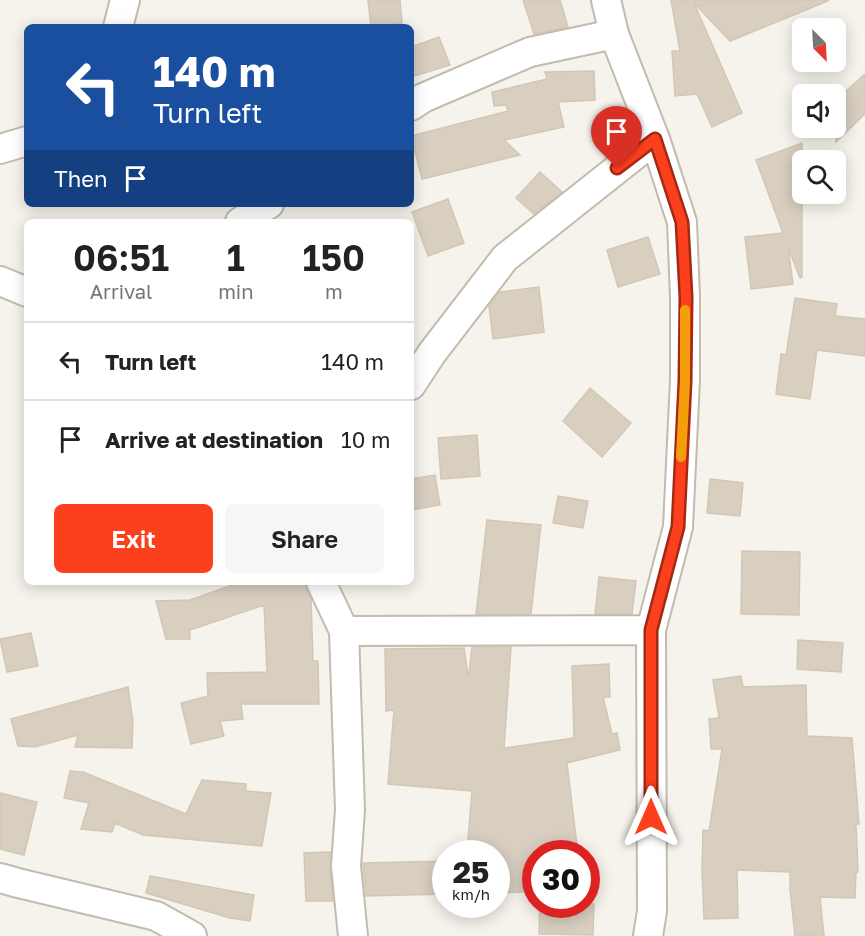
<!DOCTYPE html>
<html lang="en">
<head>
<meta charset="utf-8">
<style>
  body { margin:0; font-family:"Golos Text",sans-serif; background:#f6f6f6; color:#222; height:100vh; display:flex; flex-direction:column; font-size:22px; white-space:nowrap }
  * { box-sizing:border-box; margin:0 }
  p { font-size:20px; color:#767676 }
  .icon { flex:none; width:33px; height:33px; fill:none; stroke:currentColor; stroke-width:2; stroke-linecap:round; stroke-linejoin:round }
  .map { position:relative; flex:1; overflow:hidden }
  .details { position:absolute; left:24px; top:219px; width:390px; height:366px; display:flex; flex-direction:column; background:#fff; border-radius:9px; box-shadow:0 3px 15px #0003 }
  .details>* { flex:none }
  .top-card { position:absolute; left:24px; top:24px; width:390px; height:183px; border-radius:9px; box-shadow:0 3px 15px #0003; background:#1a4fa0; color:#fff; overflow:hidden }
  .needle { width:39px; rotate:156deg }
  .fabs { position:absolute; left:792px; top:18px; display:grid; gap:12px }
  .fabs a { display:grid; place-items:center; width:54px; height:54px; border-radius:9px; background:#fff; box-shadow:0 3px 15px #0003; font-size:30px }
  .speed { position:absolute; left:432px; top:840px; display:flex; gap:12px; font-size:30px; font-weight:700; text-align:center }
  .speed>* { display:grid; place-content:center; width:78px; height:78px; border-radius:50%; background:#fff; box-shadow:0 3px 15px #0003; line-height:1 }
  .speed small { font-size:15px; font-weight:400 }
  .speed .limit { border:9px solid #d22; background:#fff; color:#111 }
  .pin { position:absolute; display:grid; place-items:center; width:51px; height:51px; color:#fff; margin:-62px -26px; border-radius:50% 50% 50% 0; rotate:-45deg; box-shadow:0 0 6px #0007 }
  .pin .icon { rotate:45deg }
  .me { position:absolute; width:66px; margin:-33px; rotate:0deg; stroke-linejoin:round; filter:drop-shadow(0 0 4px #0008) }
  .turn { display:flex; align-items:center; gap:21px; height:126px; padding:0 30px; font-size:27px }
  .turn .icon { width:78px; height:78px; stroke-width:2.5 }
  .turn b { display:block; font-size:42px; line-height:51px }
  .then { display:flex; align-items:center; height:57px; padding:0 30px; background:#0003; gap:12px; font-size:22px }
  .eta { display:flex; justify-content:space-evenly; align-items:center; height:102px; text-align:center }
  .eta b { font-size:36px; font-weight:600; line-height:42px }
  .primary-button { display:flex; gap:12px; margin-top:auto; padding:12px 30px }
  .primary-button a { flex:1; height:69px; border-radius:9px; background:#fc3f1d; color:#fff; font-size:24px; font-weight:600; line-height:69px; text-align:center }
  .primary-button a+a { background:#f6f6f6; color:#222 }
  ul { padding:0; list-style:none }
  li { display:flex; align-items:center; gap:18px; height:78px; padding:0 30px; border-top:2px solid #e0e0e0 }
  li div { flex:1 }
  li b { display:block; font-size:22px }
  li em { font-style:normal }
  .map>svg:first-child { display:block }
  .building { fill:#d8cfc1; stroke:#d3c7b4; stroke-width:1.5 }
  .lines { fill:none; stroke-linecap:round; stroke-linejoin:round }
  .minor-casing { stroke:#c2bbae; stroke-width:32 }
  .minor { stroke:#fff; stroke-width:28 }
  .route-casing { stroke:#a42913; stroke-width:15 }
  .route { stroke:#fc3f1d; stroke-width:10 }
  .slow { stroke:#f59e0b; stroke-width:10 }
</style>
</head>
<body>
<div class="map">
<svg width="865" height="936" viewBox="0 0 865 936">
  <rect width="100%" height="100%" fill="#f6f3ec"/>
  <path class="building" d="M368,0H400L402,23L371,27Z
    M523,0H560L568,27L534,34Z
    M671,0H828V1L730,41L694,3L742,113L712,127L697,94L675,96L672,51H680Z
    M439,37L450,65L411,77V47Z
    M594,71L595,100L558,102L564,127L504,140L520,155L422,179L411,136L508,111L506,105L494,106L492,92L547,79L545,72Z
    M865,74V114L836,142V100Z
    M802,143V277L800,278L788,247L793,284L751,289L745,237L783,233L756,160Z
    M540,172L562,192L534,214L516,198Z
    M448,199L464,243L428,256L412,212Z
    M648,237L660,274L618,287L607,250Z
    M539,287L544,332L493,339L489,306L500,292Z
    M795,298L837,304L835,316L865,319V356L817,350L810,399L776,394L781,354L786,355Z
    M590,388L631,423L602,457L563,421Z
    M477,435L480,476L441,479L438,438Z
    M435,475L440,505L411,510V479Z
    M710,479L743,483L740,516L707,513Z
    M558,496L588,501L583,528L553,523Z
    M487,520L541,525L531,614H476Z
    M742,551L800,552L799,615L741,614Z
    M599,577L636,581L632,614H595Z
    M241,582H305L306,589L311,599L313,661H318L319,704H241L243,719L220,721L224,736L191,744L181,703L208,696L207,673L267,672L264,605L190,630V639H166L156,601L190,600Z
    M31,633L38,666L7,672L0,639Z
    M798,640L843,643L841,672L797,669Z
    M472,647H511L504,748L574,738L572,666L609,664L610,697H603L612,734L617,733L620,750L567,763L578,854H532L523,892L496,893V854H469L468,841L472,791L388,784L394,710L386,711L385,649L464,648L468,674H469Z
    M741,676L743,687L806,685L807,736L852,738L859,824H856L858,872H856L855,898L820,897L824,936H795L790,889V872L737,870L738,918L704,919L702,869L703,830L709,831L722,749H711L709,719L719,718L713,680Z
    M128,687L133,721L132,748L75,747L78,735L35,747L18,746L11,719Z
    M70,771L83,772L186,814L202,780L246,784V791L271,793L262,846L143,835L115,823L112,832L81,829L89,803L64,798Z
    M0,793L37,802L24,855L0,849Z
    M330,852V867L333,901H306L304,853Z
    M446,861V894L366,896L363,863Z
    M150,876L254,895L250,921L230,918L146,893Z
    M540,904H594L593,935L539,934Z"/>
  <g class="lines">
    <g class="minor-casing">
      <path id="minor" d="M606,0L614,34L655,139L682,222L685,297V380L678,527L651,630L652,911L648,936
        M118,27L125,0
        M411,106L423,98L530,52L614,34
        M0,149L27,141
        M240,222L269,204
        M0,281L27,292
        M411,385L432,353L505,258L655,139
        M321,582L344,631L350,810L346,866L353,936
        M344,631L651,630
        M0,878L18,883L156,916L192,936"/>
    </g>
    <use href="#minor" class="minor"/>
  </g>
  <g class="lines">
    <g class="route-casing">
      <path id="route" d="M617,168L655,139L682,222L686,297L685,381L678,527L651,630V817"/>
    </g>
    <use href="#route" class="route"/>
    <path class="slow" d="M681,457L685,381V310"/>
  </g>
</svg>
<div class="fabs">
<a><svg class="needle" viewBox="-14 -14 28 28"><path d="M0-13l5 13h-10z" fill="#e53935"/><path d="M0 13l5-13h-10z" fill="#767676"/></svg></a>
<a><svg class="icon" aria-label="sound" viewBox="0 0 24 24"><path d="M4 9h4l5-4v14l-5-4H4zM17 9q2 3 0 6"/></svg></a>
<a><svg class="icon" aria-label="search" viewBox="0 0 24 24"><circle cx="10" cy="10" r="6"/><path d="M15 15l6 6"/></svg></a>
</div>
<div class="speed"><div>25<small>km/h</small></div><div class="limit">30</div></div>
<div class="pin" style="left:617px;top:168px;background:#d93025"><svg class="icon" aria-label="arrive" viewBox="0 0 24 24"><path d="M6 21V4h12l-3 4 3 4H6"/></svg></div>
<svg class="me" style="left:651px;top:817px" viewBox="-20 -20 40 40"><path d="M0-17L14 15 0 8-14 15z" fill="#fc3f1d" stroke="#fff" stroke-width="4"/></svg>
<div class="top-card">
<div class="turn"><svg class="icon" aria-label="left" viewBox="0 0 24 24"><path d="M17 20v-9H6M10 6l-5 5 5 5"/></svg><div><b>140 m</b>Turn left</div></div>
<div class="then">Then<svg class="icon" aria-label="arrive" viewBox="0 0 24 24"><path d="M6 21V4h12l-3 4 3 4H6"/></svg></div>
</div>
<section class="details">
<div class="eta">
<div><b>06:51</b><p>Arrival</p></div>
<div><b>1</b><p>min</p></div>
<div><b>150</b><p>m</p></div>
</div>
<ul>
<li><svg class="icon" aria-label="left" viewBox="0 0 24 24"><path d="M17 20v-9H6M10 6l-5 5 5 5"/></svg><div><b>Turn left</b></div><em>140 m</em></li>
<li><svg class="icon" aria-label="arrive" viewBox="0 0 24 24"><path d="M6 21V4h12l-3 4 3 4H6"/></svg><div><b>Arrive at destination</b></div><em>10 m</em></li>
</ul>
<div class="primary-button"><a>Exit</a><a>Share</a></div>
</section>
</div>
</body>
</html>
